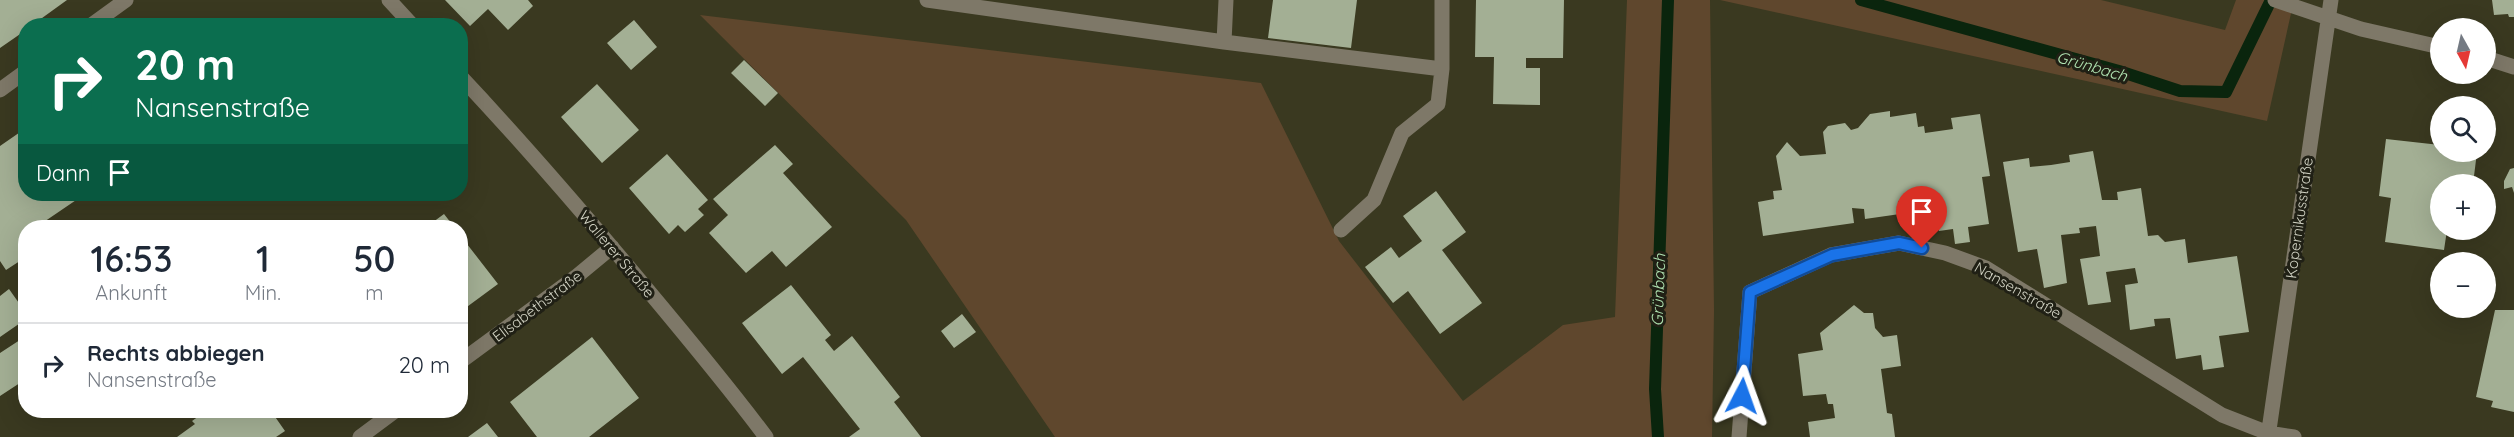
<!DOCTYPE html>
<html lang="de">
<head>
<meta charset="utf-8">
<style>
  body { margin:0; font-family:Quicksand,sans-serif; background:#f6f6f7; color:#1f2937; height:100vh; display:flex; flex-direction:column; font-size:22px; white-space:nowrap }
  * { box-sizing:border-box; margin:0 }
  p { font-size:20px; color:#747a83 }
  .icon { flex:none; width:33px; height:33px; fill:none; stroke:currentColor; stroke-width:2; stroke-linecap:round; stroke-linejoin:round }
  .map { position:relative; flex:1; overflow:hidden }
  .details { position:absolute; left:18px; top:220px; width:450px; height:198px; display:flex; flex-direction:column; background:#fff; border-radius:24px; box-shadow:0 6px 24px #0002 }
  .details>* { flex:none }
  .top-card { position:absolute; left:18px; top:18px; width:450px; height:183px; border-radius:24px; box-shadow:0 6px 24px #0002; background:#0b6e4f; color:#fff; overflow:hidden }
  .needle { width:39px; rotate:172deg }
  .buttons { position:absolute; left:2430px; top:18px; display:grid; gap:12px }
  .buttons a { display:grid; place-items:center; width:66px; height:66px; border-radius:50%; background:#fff; box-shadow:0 6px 24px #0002; font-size:30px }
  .pin { position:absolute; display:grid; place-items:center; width:51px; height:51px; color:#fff; margin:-62px -26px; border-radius:50% 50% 50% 0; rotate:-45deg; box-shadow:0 0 6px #0007 }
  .pin .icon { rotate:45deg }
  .me { position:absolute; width:66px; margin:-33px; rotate:4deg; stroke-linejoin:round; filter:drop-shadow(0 0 4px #0008) }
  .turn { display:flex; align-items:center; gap:21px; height:126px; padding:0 18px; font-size:27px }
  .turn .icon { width:78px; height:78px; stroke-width:2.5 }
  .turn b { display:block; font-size:42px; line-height:51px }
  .then { display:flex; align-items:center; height:57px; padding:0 18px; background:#0003; gap:12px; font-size:22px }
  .eta { display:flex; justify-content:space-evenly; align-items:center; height:102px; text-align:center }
  .eta b { font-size:36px; font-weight:600; line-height:42px }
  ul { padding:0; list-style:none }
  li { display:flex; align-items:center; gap:18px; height:84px; padding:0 18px; border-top:2px solid #e0e1e3 }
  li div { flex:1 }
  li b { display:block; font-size:22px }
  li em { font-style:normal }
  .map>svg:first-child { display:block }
  .green { fill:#5f472d }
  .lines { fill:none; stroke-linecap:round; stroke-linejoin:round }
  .stream { stroke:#0a250d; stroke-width:12 }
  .building { fill:#a3af94 }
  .minor { stroke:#7e7868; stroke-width:15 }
  .route-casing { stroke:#114b97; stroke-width:15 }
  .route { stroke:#1a73e8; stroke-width:10 }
  .labels { text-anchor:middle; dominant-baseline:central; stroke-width:6; stroke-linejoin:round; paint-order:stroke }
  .street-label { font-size:15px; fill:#d2d3c4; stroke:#202015 }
  .water-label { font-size:16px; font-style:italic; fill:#b1e4b2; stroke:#202015 }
</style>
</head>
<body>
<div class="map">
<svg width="2514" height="437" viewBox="0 0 2514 437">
  <rect width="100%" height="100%" fill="#3a3920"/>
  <path class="green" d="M1627,0H1710L1714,311L1712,437H1055L906,220L700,15L1261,83L1339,241L1463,401L1563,325L1615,317Z
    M1720,0H2101L2225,30L2236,0H2294L2267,121Z"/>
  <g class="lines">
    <path class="stream" d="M1861,0L2119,71L2180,91L2226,92L2271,0
      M1658,437L1655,389L1668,0"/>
  </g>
  <path class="building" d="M0,0H67L31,26H26V30L0,48Z
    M445,0H528L533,6L508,30L488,9L470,26Z
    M1273,0H1357L1351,48L1268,38Z
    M1476,0H1564L1563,58H1526V68H1540V105L1493,104L1494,57H1475Z
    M2492,0H2514V17H2509L2508,14L2494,15Z
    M634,20L657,47L631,70L607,43Z
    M744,60L778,93L765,106L731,73Z
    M597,84L639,130L602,163L561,117Z
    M1890,111V117L1916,113L1918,127L1924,126L1925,133L1953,129L1951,118L1980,114L1990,176L1982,177L1989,224L1968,227L1970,242L1955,244L1953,229L1939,231L1938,221L1917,224L1913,199L1898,201L1900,214L1865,219L1864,209L1852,208L1854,223L1763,236L1758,202L1774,199L1773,191L1782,190L1776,156L1787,142L1800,156L1826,154L1823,132L1828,126L1845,123L1851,130L1858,128L1870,114Z
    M26,128V194H85L35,228H26V257L6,270L0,261V146Z
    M2386,139L2440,145V152H2477L2473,184H2440V230H2447L2444,250L2385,242L2391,198L2379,196Z
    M775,145L793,164L783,173L832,227L786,267L772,251L746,273L709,233L728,215L713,199Z
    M2093,151L2102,200H2118L2117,192L2141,188L2148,236L2158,235L2165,242L2185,239L2188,263L2237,256L2249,332L2219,336L2224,367L2203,370L2201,355L2176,359L2170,318L2154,319L2155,326L2130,330L2125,285L2138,283L2135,268L2106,272L2111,302L2088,305L2080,259L2100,256L2096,226L2079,228L2080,233L2061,235L2067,283L2044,288L2037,249L2018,252L2003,162L2029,158L2030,167L2051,165L2070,162L2069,155Z
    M667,154L708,200L698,209L704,215L685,232L678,225L669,234L629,188Z
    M2514,168V193L2512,187L2504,189V181L2510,169Z
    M1436,191L1466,232L1442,250L1482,303L1440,334L1408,291L1393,303L1365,267L1391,247L1399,258L1422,241L1403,216Z
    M444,214L455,228H425Z
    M460,235L498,284L460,312Z
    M791,285L831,335L825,340L834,351L852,336L900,397L894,402L921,437H849L860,429L803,357L782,374L742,323Z
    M9,289L26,313V319L0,337V296Z
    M1854,305L1864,313H1873L1875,328L1883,337L1897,335L1901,366L1881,369L1887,413L1892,414L1895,437H1810L1808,422L1835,418L1833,404H1828L1826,394L1803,396L1798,354L1823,350L1820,333Z
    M2495,310H2514V412L2491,407L2493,401L2476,397Z
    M962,314L976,332L954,348L941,331Z
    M26,336V379L0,396V353Z
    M592,337L639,398L589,437H537L510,402Z
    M206,411H271L285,431L276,437H177L195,424L192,421Z
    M487,423L498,437H468Z"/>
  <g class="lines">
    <path class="minor" d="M389,0L413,26
      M927,0L1224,42L1442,69
      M2275,0L2361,29L2440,47
      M90,26L126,0
      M1224,42L1226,0
      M2486,58L2514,67
      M460,76C525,145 586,216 646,288C687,337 728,386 766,437
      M0,90L26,71
      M1341,230L1374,200L1402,133L1438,104L1442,69V0
      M460,362L577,276L612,247
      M360,437L395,411
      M1739,437L1750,292L1831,255L1899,243L1945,253L1986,268L2222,415L2268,433L2294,437
      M2268,437L2331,0"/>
  </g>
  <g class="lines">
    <g class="route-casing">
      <path id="route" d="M1742,396L1750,292L1832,255L1899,243L1922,248"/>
    </g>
    <use href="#route" class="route"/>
  </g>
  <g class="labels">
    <g class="street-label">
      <text transform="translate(2299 218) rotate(-82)">Kopernikusstraße</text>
      <text transform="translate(617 254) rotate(50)">Wallerer Straße</text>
      <text transform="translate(2018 290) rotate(30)">Nansenstraße</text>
      <text transform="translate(537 306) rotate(-37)">Elisabethstraße</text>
    </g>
    <g class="water-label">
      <text transform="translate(2092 66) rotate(16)">Grünbach</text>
      <text transform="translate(1658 290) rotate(-88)">Grünbach</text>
    </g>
  </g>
</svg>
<div class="buttons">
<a><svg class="needle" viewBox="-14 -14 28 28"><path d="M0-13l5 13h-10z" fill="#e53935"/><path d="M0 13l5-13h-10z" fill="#747a83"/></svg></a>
<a><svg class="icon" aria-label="search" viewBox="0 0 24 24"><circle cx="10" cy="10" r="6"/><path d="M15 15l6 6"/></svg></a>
<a>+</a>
<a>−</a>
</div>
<div class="pin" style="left:1922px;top:248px;background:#d93025"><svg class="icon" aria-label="arrive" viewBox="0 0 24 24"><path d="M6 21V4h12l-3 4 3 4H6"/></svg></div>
<svg class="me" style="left:1742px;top:396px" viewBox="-20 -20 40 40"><path d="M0-17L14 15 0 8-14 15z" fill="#1a73e8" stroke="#fff" stroke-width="4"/></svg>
<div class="top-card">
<div class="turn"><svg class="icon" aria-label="right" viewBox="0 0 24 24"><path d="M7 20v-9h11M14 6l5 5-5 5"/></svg><div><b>20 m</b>Nansenstraße</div></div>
<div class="then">Dann<svg class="icon" aria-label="arrive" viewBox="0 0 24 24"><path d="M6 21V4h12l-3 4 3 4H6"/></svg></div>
</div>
<section class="details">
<div class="eta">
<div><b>16:53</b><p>Ankunft</p></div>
<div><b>1</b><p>Min.</p></div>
<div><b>50</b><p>m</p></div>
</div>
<ul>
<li><svg class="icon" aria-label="right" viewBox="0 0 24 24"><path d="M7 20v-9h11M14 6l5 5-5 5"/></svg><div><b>Rechts abbiegen</b><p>Nansenstraße</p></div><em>20 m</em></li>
</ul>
</section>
</div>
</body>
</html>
